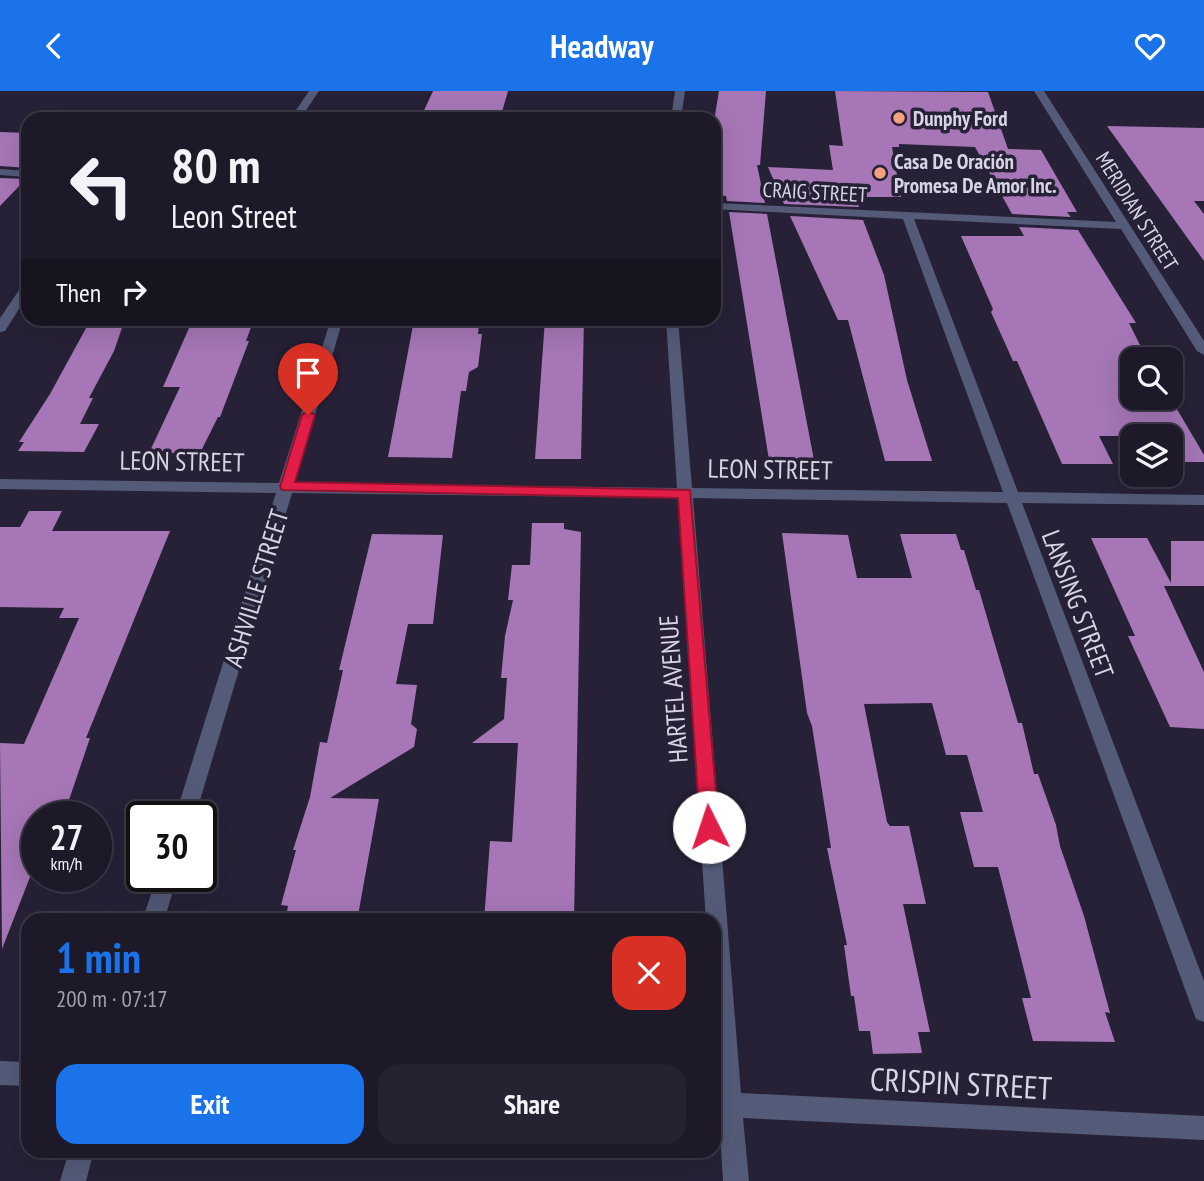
<!DOCTYPE html>
<html lang="en">
<head>
<meta charset="utf-8">
<style>
  body { margin:0; font-family:"PT Sans Narrow",sans-serif; background:#252231; color:#f1f3f6; height:100vh; display:flex; flex-direction:column; font-size:26px; white-space:nowrap }
  * { box-sizing:border-box; margin:0 }
  p { font-size:23px; color:#a0a0a8 }
  .icon { flex:none; width:38px; height:38px; fill:none; stroke:currentColor; stroke-width:2; stroke-linecap:round; stroke-linejoin:round }
  .map { position:relative; flex:1; overflow:hidden }
  .sheet { position:absolute; left:21px; top:822px; width:700px; height:245px; display:flex; flex-direction:column; background:#1d1929; border-radius:21px; box-shadow:0 7px 28px #0002,0 0 0 2px #3b3846 }
  .sheet>* { flex:none }
  .hud { position:absolute; left:21px; top:21px; width:700px; height:214px; border-radius:21px; box-shadow:0 7px 28px #0002,0 0 0 2px #3b3846; background:#1d1929; color:#f1f3f6; overflow:hidden }
  .controls { position:absolute; left:1120px; top:256px; display:grid; gap:14px }
  .controls a { display:grid; place-items:center; width:63px; height:63px; border-radius:14px; background:#1d1929; box-shadow:0 7px 28px #0002,0 0 0 2px #3b3846; font-size:35px }
  .speed { position:absolute; left:21px; top:710px; display:flex; gap:14px; font-size:35px; font-weight:700; text-align:center }
  .speed>* { display:grid; place-content:center; width:91px; height:91px; border-radius:50%; background:#1d1929; box-shadow:0 7px 28px #0002,0 0 0 2px #3b3846; line-height:1 }
  .speed small { font-size:18px; font-weight:400 }
  .speed .limit { border:4px solid #111; border-radius:10px; background:#fff; color:#111 }
  .pin { position:absolute; display:grid; place-items:center; width:60px; height:60px; color:#fff; margin:-72px -30px; border-radius:50% 50% 50% 0; rotate:-45deg; box-shadow:0 0 7px #0007 }
  .pin .icon { rotate:45deg }
  .me { position:absolute; width:77px; margin:-38px; rotate:356deg; stroke-linejoin:round; filter:drop-shadow(0 0 5px #0008) }
  .turn { display:flex; align-items:center; gap:24px; height:147px; padding:0 35px; font-size:32px }
  .turn .icon { width:91px; height:91px; stroke-width:2.5 }
  .turn b { display:block; font-size:49px; line-height:60px }
  .then { display:flex; align-items:center; height:66px; padding:0 35px; background:#0003; gap:14px; font-size:26px }
  .round { display:grid; place-items:center; flex:none; width:74px; height:74px; border-radius:21px; background:#252231 }
  .summary { display:flex; align-items:center; justify-content:space-between; height:119px; padding:0 35px }
  h1 { font-size:42px; font-weight:800; line-height:52px; color:#1a73e8 }
  .primary-button { display:flex; gap:14px; margin-top:auto; padding:14px 35px }
  .primary-button a { flex:1; height:80px; border-radius:21px; background:#1a73e8; color:#fff; font-size:28px; font-weight:800; line-height:80px; text-align:center }
  .primary-button a+a { background:#252231; color:#f1f3f6 }
  header { display:flex; justify-content:space-between; align-items:center; height:91px; padding:0 35px; background:#1a73e8; color:#fff; font-size:32px; font-weight:800 }
  .map>svg:first-child { display:block }
  .building { fill:#a676b6 }
  .lines { fill:none; stroke-linecap:round; stroke-linejoin:round }
  .minor { fill:#545b78; fill-rule:evenodd }
  .route { fill:#e11d48; stroke:#92132f; stroke-width:2 }
  .poi-dot { fill:#f2a07e; stroke:#272137; stroke-width:2.5 }
  .labels { text-anchor:middle; dominant-baseline:central; stroke-width:7; stroke-linejoin:round; paint-order:stroke }
  .far-poi-label { font-size:21px; font-weight:bold; fill:#d7d4e3; stroke:#272137; text-anchor:start }
  .far-street-label { font-size:21px; fill:#d7d4e3; stroke:#272137 }
  .street-label { font-size:26px; fill:#d7d4e3; stroke:#272137 }
  .near-street-label { font-size:32px; fill:#d7d4e3; stroke:#272137 }
</style>
</head>
<body>
<header><svg class="icon" aria-label="back" viewBox="0 0 24 24"><path d="M15 5l-7 7 7 7"/></svg>Headway<svg class="icon" aria-label="heart" viewBox="0 0 24 24"><path d="M12 20l-8-8c-3-5 5-10 8-4 3-6 11-1 8 4z"/></svg></header>
<div class="map">
<svg width="1204" height="1090" viewBox="0 0 1204 1090">
  <rect width="100%" height="100%" fill="#272137"/>
  <path class="building" d="M433,0H508L500,28H420Z
    M719,0H766L760,74H757L765,112L727,110L726,105L714,104V30Z
    M835,0L988,1L1008,58L1041,59L1077,121H1067L1071,126L1012,123L975,56L899,53V56H892L901,106H856L859,116L784,113L768,76L833,79L829,54L843,55Z
    M1107,35L1204,37V110H1194L1204,123V170Z
    M0,41L28,42V77L0,75Z
    M0,87L26,88L0,115Z
    M729,121L767,123L814,369H769Z
    M790,125L863,129L884,184L907,289L932,370H885L848,229H838Z
    M1019,136L1078,139L1136,232H1129L1147,268H1132V306L1171,308L1204,364V371H1171V345H1099L1113,373H1062L1017,270H1013L991,221L993,218L961,145H1024Z
    M91,228H125L114,260L89,307H93L80,333H99L84,361L18,360L24,351H19L50,303Z
    M193,228H254L246,250H249L220,326H218L200,362H149L180,296H163Z
    M418,228H464L463,233H479L478,243H482L478,276L469,281L466,300H461L452,367L388,366L414,229Z
    M545,228H584L581,368H535Z
    M29,420H62L52,440H170L86,647H90L69,709H61L54,726H37V768L2,858L0,652L24,653L79,527H59L64,517L0,516V436H20Z
    M532,432H564V438L581,441L574,830H484L490,750L512,751L518,652H472L504,628L507,587H501L505,545L513,509H508L512,474H530Z
    M782,442L848,444L857,487H912L900,443H956L961,459H964L976,499H979L1018,632H1022L1034,683H1038L1056,734L1060,755L1084,825L1110,922L1105,921L1115,951L1033,950L1022,907H1031L998,776H974L960,721H983L967,664H946L932,612L864,613L887,731L890,735H909L926,813H903L930,941H918L922,962L873,963L870,940H859L854,905H851L844,854H847L827,757H831L812,635L807,622Z
    M372,443L443,444L433,533H408L396,593L417,594L411,633L417,638L414,656L330,707L379,708L357,830H285L288,815L281,814L296,759H293L310,706L320,651L327,652L343,579H339Z
    M1091,447H1147L1171,492V450H1204V495H1164L1204,581V638L1170,636L1128,545H1135Z"/>
  <g class="lines">
    <path class="minor" d="M309,0H319L300,28H290Z
      M675,0H685L681,28H671Z
      M1034,0H1044L1204,250V264L1197,260L1121,138L914,128L1018,401L1204,404V414L1022,412L1204,890V931L1196,928L1193,920L1007,412L693,407L741,1002L1204,1025V1049L743,1027L749,1090H723L719,1025H714V1001H717L714,950V830H706L678,407L292,402L195,726H175L276,402L0,398V388L279,392L331,228H343L295,392L677,397L666,228H678L692,397L1003,401L903,128L714,118V112L1116,131Z
      M0,78L28,80V86L0,84Z
      M28,191V204L5,240L0,241V227L24,192Z
      M157,786H177L164,830H142Z
      M0,970L28,971V995L0,994Z
      M69,1060H94L86,1090H60Z"/>
  </g>
  <path class="route" d="M308,320L315,324L295,391L690,399L719,736L716,741L709,744L703,741L700,736L678,407L282,399L280,396L302,324Z"/>
  <g class="poi-dot">
    <circle cx="899" cy="27" r="7"/>
    <circle cx="880" cy="82" r="7"/>
  </g>
  <g class="labels">
    <g class="far-poi-label">
      <text x="913" y="27">Dunphy Ford</text>
      <text x="894" y="70">Casa De Oración<tspan x="894" dy="24">Promesa De Amor Inc.</tspan></text>
    </g>
    <g class="far-street-label">
      <text transform="translate(815 101) rotate(3)">CRAIG STREET</text>
      <text transform="translate(1137 120) rotate(58)">MERIDIAN STREET</text>
    </g>
    <g class="street-label">
      <text transform="translate(182 370) rotate(1)">LEON STREET</text>
      <text transform="translate(770 378) rotate(1)">LEON STREET</text>
      <text transform="translate(256 497) rotate(-73)">ASHVILLE STREET</text>
      <text transform="translate(1078 513) rotate(69)">LANSING STREET</text>
      <text transform="translate(673 598) rotate(-94)">HARTEL AVENUE</text>
    </g>
    <g class="near-street-label">
      <text transform="translate(961 992) rotate(3)">CRISPIN STREET</text>
    </g>
  </g>
</svg>
<div class="controls">
<a><svg class="icon" aria-label="search" viewBox="0 0 24 24"><circle cx="10" cy="10" r="6"/><path d="M15 15l6 6"/></svg></a>
<a><svg class="icon" aria-label="layers" viewBox="0 0 24 24"><path d="M12 4l9 5-9 5-9-5zM3 14l9 5 9-5"/></svg></a>
</div>
<div class="speed"><div>27<small>km/h</small></div><div class="limit">30</div></div>
<div class="pin" style="left:308px;top:324px;background:#d93025"><svg class="icon" aria-label="arrive" viewBox="0 0 24 24"><path d="M6 21V4h12l-3 4 3 4H6"/></svg></div>
<svg class="me" style="left:709px;top:736px" viewBox="-20 -20 40 40"><circle r="19" fill="#fff"/><path d="M0-13L10 11 0 6-10 11z" fill="#e11d48"/></svg>
<div class="hud">
<div class="turn"><svg class="icon" aria-label="left" viewBox="0 0 24 24"><path d="M17 20v-9H6M10 6l-5 5 5 5"/></svg><div><b>80 m</b>Leon Street</div></div>
<div class="then">Then<svg class="icon" aria-label="right" viewBox="0 0 24 24"><path d="M7 20v-9h11M14 6l5 5-5 5"/></svg></div>
</div>
<section class="sheet">
<div class="summary"><div><h1>1 min</h1><p>200 m · 07:17</p></div><a class="round" style="background:#d93025;color:#fff"><svg class="icon" aria-label="close" viewBox="0 0 24 24"><path d="M6 6l12 12M18 6L6 18"/></svg></a></div>
<div class="primary-button"><a>Exit</a><a>Share</a></div>
</section>
</div>
</body>
</html>
